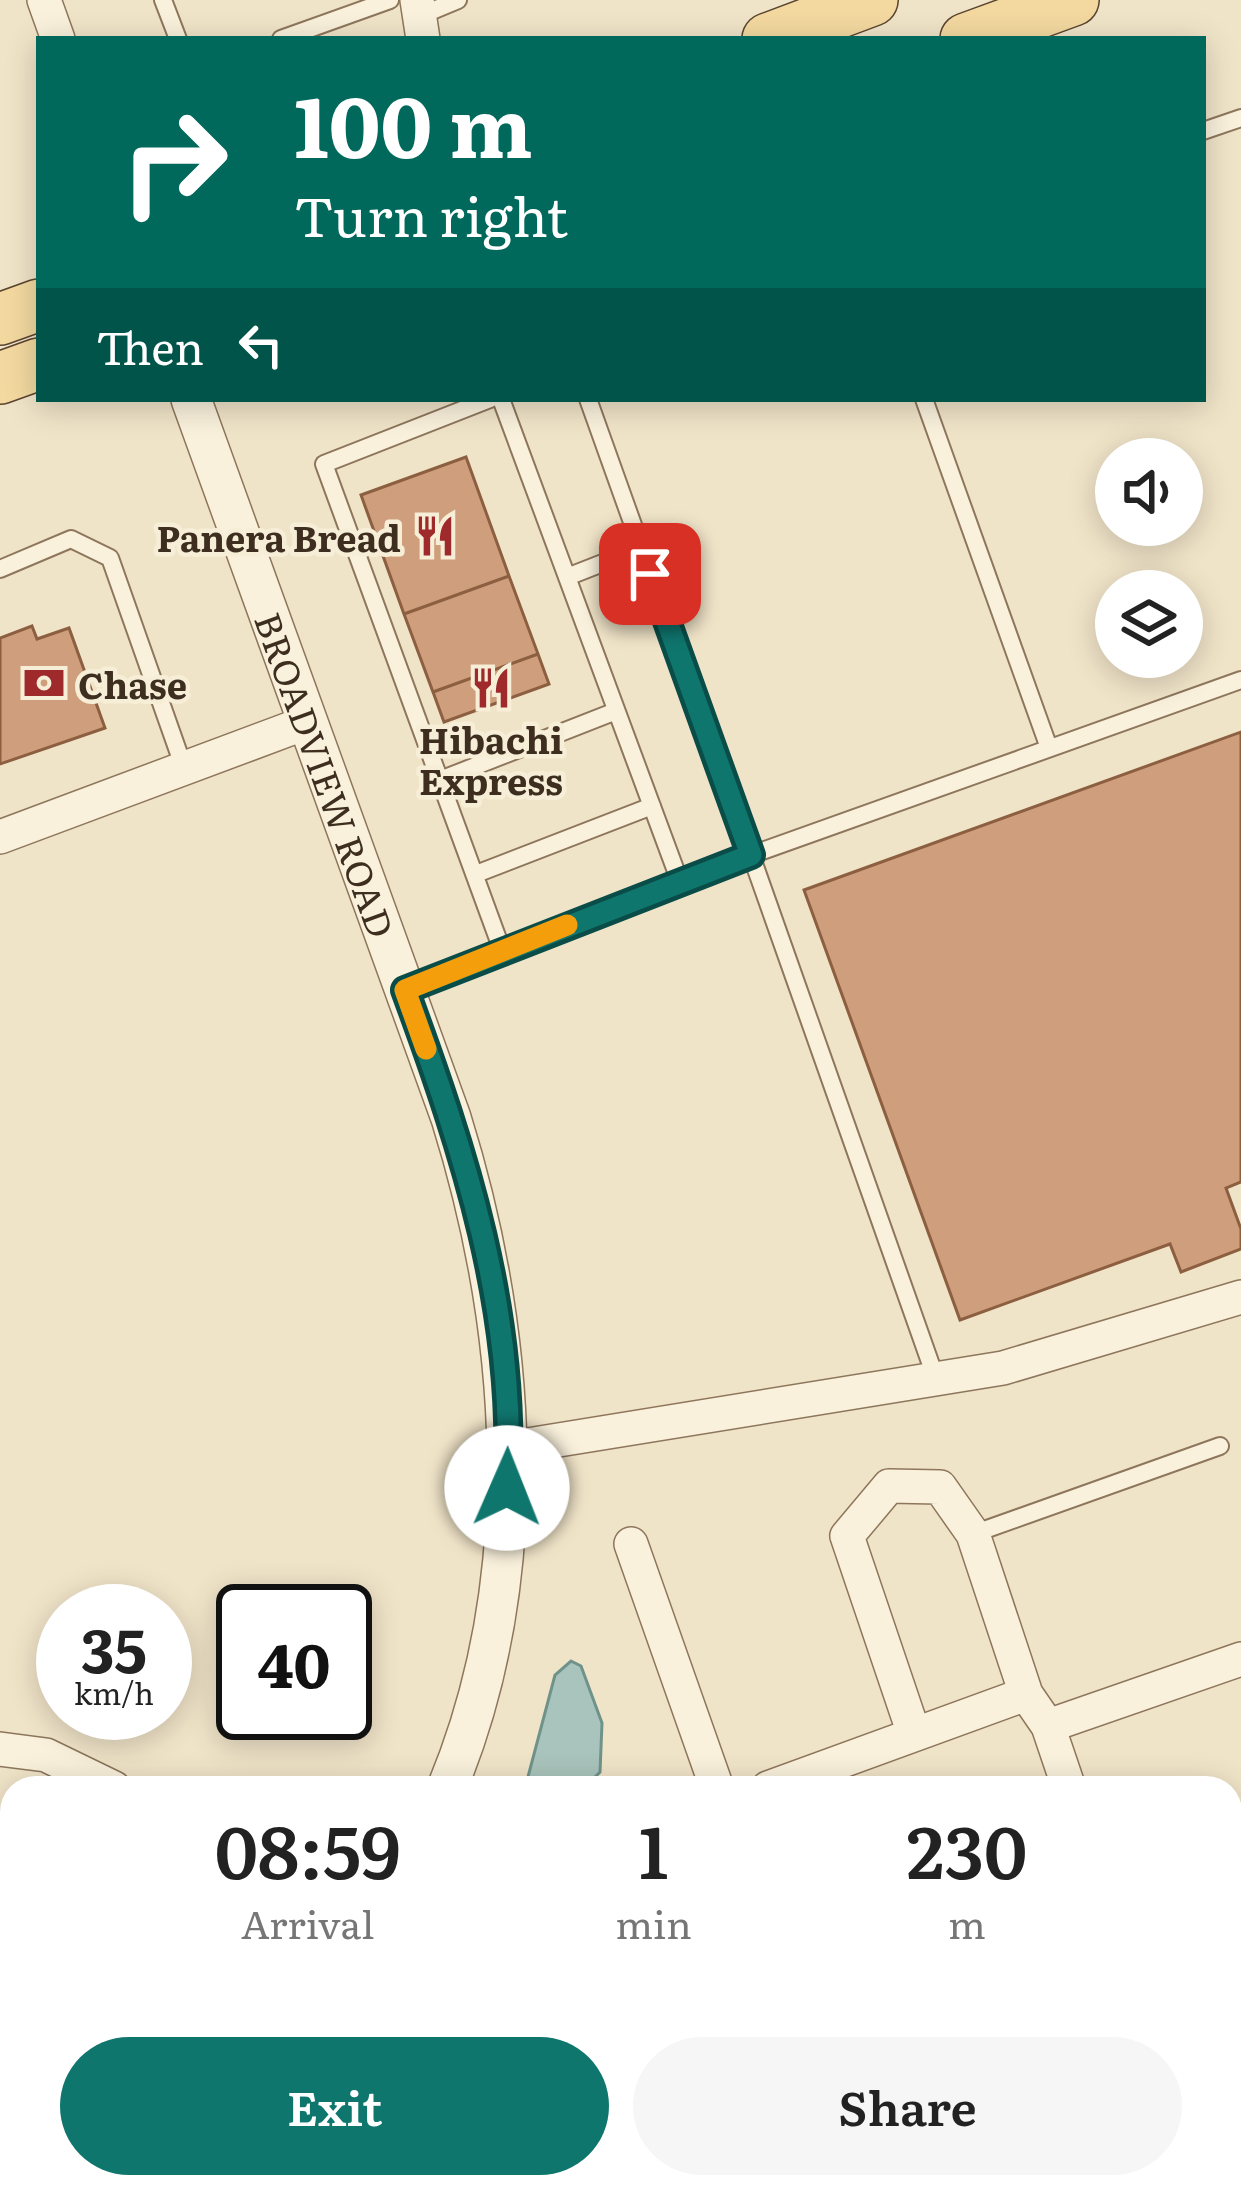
<!DOCTYPE html>
<html lang="en">
<head>
<meta charset="utf-8">
<style>
  body { margin:0; font-family:Literata,serif; background:#f6f6f6; color:#222; height:100vh; display:flex; flex-direction:column; font-size:45px; white-space:nowrap }
  * { box-sizing:border-box; margin:0 }
  p { font-size:39px; color:#767676 }
  .icon { flex:none; width:66px; height:66px; fill:none; stroke:currentColor; stroke-width:2; stroke-linecap:round; stroke-linejoin:round }
  .map { position:relative; flex:1; overflow:hidden }
  .drawer { position:absolute; left:0px; top:1776px; width:1242px; height:423px; display:flex; flex-direction:column; background:#fff; border-radius:36px 36px 0 0; box-shadow:0 6px 30px #0003 }
  .drawer>* { flex:none }
  .hud { position:absolute; left:36px; top:36px; width:1170px; height:366px; border-radius:0px; box-shadow:0 6px 30px #0003; background:#00695c; color:#fff; overflow:hidden }
  .tools { position:absolute; left:1095px; top:438px; display:grid; gap:24px }
  .tools a { display:grid; place-items:center; width:108px; height:108px; border-radius:50%; background:#fff; box-shadow:0 6px 30px #0003; font-size:60px }
  .speed { position:absolute; left:36px; top:1584px; display:flex; gap:24px; font-size:60px; font-weight:700; text-align:center }
  .speed>* { display:grid; place-content:center; width:156px; height:156px; border-radius:50%; background:#fff; box-shadow:0 6px 30px #0003; line-height:1 }
  .speed small { font-size:30px; font-weight:400 }
  .speed .limit { border:6px solid #111; border-radius:18px; background:#fff; color:#111 }
  .pin { position:absolute; display:grid; place-items:center; width:102px; height:102px; color:#fff; margin:-51px; border-radius:24px; box-shadow:0 6px 18px #0006 }
  .me { position:absolute; width:132px; margin:-66px; rotate:1deg; stroke-linejoin:round; filter:drop-shadow(0 0 9px #0008) }
  .turn { display:flex; align-items:center; gap:42px; height:252px; padding:0 60px; font-size:54px }
  .turn .icon { width:156px; height:156px; stroke-width:2.5 }
  .turn b { display:block; font-size:84px; line-height:102px }
  .then { display:flex; align-items:center; height:114px; padding:0 60px; background:#0003; gap:24px; font-size:45px }
  .eta { display:flex; justify-content:space-evenly; align-items:center; height:204px; text-align:center }
  .eta b { font-size:72px; font-weight:600; line-height:84px }
  .cta { display:flex; gap:24px; margin-top:auto; padding:24px 60px }
  .cta a { flex:1; height:138px; border-radius:72px; background:#0f766e; color:#fff; font-size:48px; font-weight:600; line-height:138px; text-align:center }
  .cta a+a { background:#f6f6f6; color:#222 }
  .map>svg:first-child { display:block }
  .water { fill:#a9c4bc; stroke:#6f938a; stroke-width:3 }
  .building { fill:#cf9f7d; stroke:#8d5f41; stroke-width:3 }
  .lines { fill:none; stroke-linecap:round; stroke-linejoin:round }
  .service-casing { stroke:#8d765c; stroke-width:20 }
  .minor-casing { stroke:#8d765c; stroke-width:36 }
  .tertiary-casing { stroke:#8d765c; stroke-width:42 }
  .primary-casing { stroke:#5b4430; stroke-width:54 }
  .service { stroke:#faf1dc; stroke-width:16 }
  .minor { stroke:#faf1dc; stroke-width:33 }
  .tertiary { stroke:#faf1dc; stroke-width:39 }
  .primary { stroke:#f3d9a0; stroke-width:51 }
  .route-casing { stroke:#0a4d48; stroke-width:30 }
  .route { stroke:#0f766e; stroke-width:21 }
  .slow { stroke:#f59e0b; stroke-width:21 }
  .labels { text-anchor:middle; dominant-baseline:central; stroke-width:9; stroke-linejoin:round; paint-order:stroke }
  .poi-label { font-size:36px; font-weight:bold; fill:#3d2e20; stroke:#f7eed8; text-anchor:end }
  .street-label { font-size:36px; fill:#3d2e20; stroke:#f7eed8 }
</style>
</head>
<body>
<div class="map">
<svg width="1241" height="2197" viewBox="0 0 1241 2197">
  <rect width="100%" height="100%" fill="#f0e4c8"/>
  <path class="water" d="M571,1661L581,1666L602,1723L600,1772L584,1788H525L555,1675Z
    M362,2187H501L505,2197H363Z"/>
  <path class="building" d="M466,457L509,576L404,614L361,495Z
    M509,576L538,654L433,692L404,614Z
    M32,626L37,639L69,628L105,728L0,764V638Z
    M538,654L549,684L444,722L433,692Z
    M1241,732V1182L1226,1188L1241,1229V1249L1181,1272L1170,1244L960,1320L804,890Z"/>
  <g class="lines">
    <g class="service-casing">
      <path id="service" d="M163,0L178,39
        M422,15L458,0
        M281,39L390,0
        M1203,131L1241,118
        M490,399L324,464L502,950
        M501,399L680,882
        M924,399L1049,748
        M0,569L71,539L110,558L184,768
        M567,577L641,548
        M440,780L616,711
        M476,874L652,806
        M405,990L751,855L588,399
        M936,1379L751,855L1241,680
        M973,1534L1220,1446"/>
    </g>
    <g class="minor-casing">
      <path id="minor" d="M44,0L58,39
        M417,0L423,39
        M0,837L308,722
        M509,1448L1003,1368L1241,1297
        M631,1544L717,1788
        M1048,1726L1241,1659
        M914,1734L847,1536L889,1486L940,1487L973,1534L1026,1694L1048,1726L1069,1788
        M0,1749L46,1755L114,1788
        M768,1788L1026,1694
        M1230,1928L1241,1924
        M1230,2173L1241,2169
        M585,2187L588,2197
        M145,2197L149,2187
        M1165,2197L1192,2187"/>
    </g>
    <g class="tertiary-casing">
      <g id="tertiary">
        <path id="s1" d="M191,399L451,1118C518,1333 535,1576 447,1788"/>
        <path d="M262,2197L267,2187"/>
      </g>
    </g>
    <g class="primary-casing">
      <path id="primary" d="M768,39L872,0
        M966,39L1073,0
        M0,319L39,305
        M0,378L39,364"/>
    </g>
    <use href="#service" class="service"/>
    <use href="#minor" class="minor"/>
    <use href="#tertiary" class="tertiary"/>
    <use href="#primary" class="primary"/>
  </g>
  <g class="lines">
    <g class="route-casing">
      <path id="route" d="M507,1488C518,1315 464,1150 405,990L751,855L650,574"/>
    </g>
    <use href="#route" class="route"/>
    <path class="slow" d="M426,1049L405,990L567,925"/>
  </g>
  <defs>
    <g id="restaurant-bare" transform="scale(3.24)"><path d="M-5-6h1v4h1v-4h1v4h1v-4h1v5L-1.5 .5V6h-2V.5L-5-1ZM5-6V6H3V1.5H1.5Q1.5-4 5-6Z" fill="#9e2a2b" stroke="#f7eed8" stroke-width="2.5" paint-order="stroke"/></g>
    <g id="bank-bare" transform="scale(3.24)"><path d="M-6-4H6V4H-6ZM0-2.3a2.3 2.3 0 1 0 0 4.6a2.3 2.3 0 1 0 0-4.6Z" fill="#9e2a2b" stroke="#f7eed8" stroke-width="2.5" paint-order="stroke"/></g>
  </defs>
  <g fill-rule="evenodd">
    <use href="#restaurant-bare" x="435" y="536"/>
    <use href="#bank-bare" x="44" y="683"/>
    <use href="#restaurant-bare" x="491" y="688"/>
  </g>
  <g class="labels">
    <g class="poi-label">
      <text x="401" y="536">Panera Bread</text>
      <text x="78" y="683" text-anchor="start">Chase</text>
      <text x="491" y="738" text-anchor="middle">Hibachi<tspan x="491" dy="41">Express</tspan></text>
    </g>
    <g class="street-label">
      <text stroke="none"><textPath href="#s1" startOffset="399">BROADVIEW ROAD</textPath></text>
    </g>
  </g>
</svg>
<div class="tools">
<a><svg class="icon" aria-label="sound" viewBox="0 0 24 24"><path d="M4 9h4l5-4v14l-5-4H4zM17 9q2 3 0 6"/></svg></a>
<a><svg class="icon" aria-label="layers" viewBox="0 0 24 24"><path d="M12 4l9 5-9 5-9-5zM3 14l9 5 9-5"/></svg></a>
</div>
<div class="speed"><div>35<small>km/h</small></div><div class="limit">40</div></div>
<div class="pin" style="left:650px;top:574px;background:#d93025"><svg class="icon" aria-label="arrive" viewBox="0 0 24 24"><path d="M6 21V4h12l-3 4 3 4H6"/></svg></div>
<svg class="me" style="left:507px;top:1488px" viewBox="-20 -20 40 40"><circle r="19" fill="#fff"/><path d="M0-13L10 11 0 6-10 11z" fill="#0f766e"/></svg>
<div class="hud">
<div class="turn"><svg class="icon" aria-label="right" viewBox="0 0 24 24"><path d="M7 20v-9h11M14 6l5 5-5 5"/></svg><div><b>100 m</b>Turn right</div></div>
<div class="then">Then<svg class="icon" aria-label="left" viewBox="0 0 24 24"><path d="M17 20v-9H6M10 6l-5 5 5 5"/></svg></div>
</div>
<section class="drawer">
<div class="eta">
<div><b>08:59</b><p>Arrival</p></div>
<div><b>1</b><p>min</p></div>
<div><b>230</b><p>m</p></div>
</div>
<div class="cta"><a>Exit</a><a>Share</a></div>
</section>
</div>
</body>
</html>
